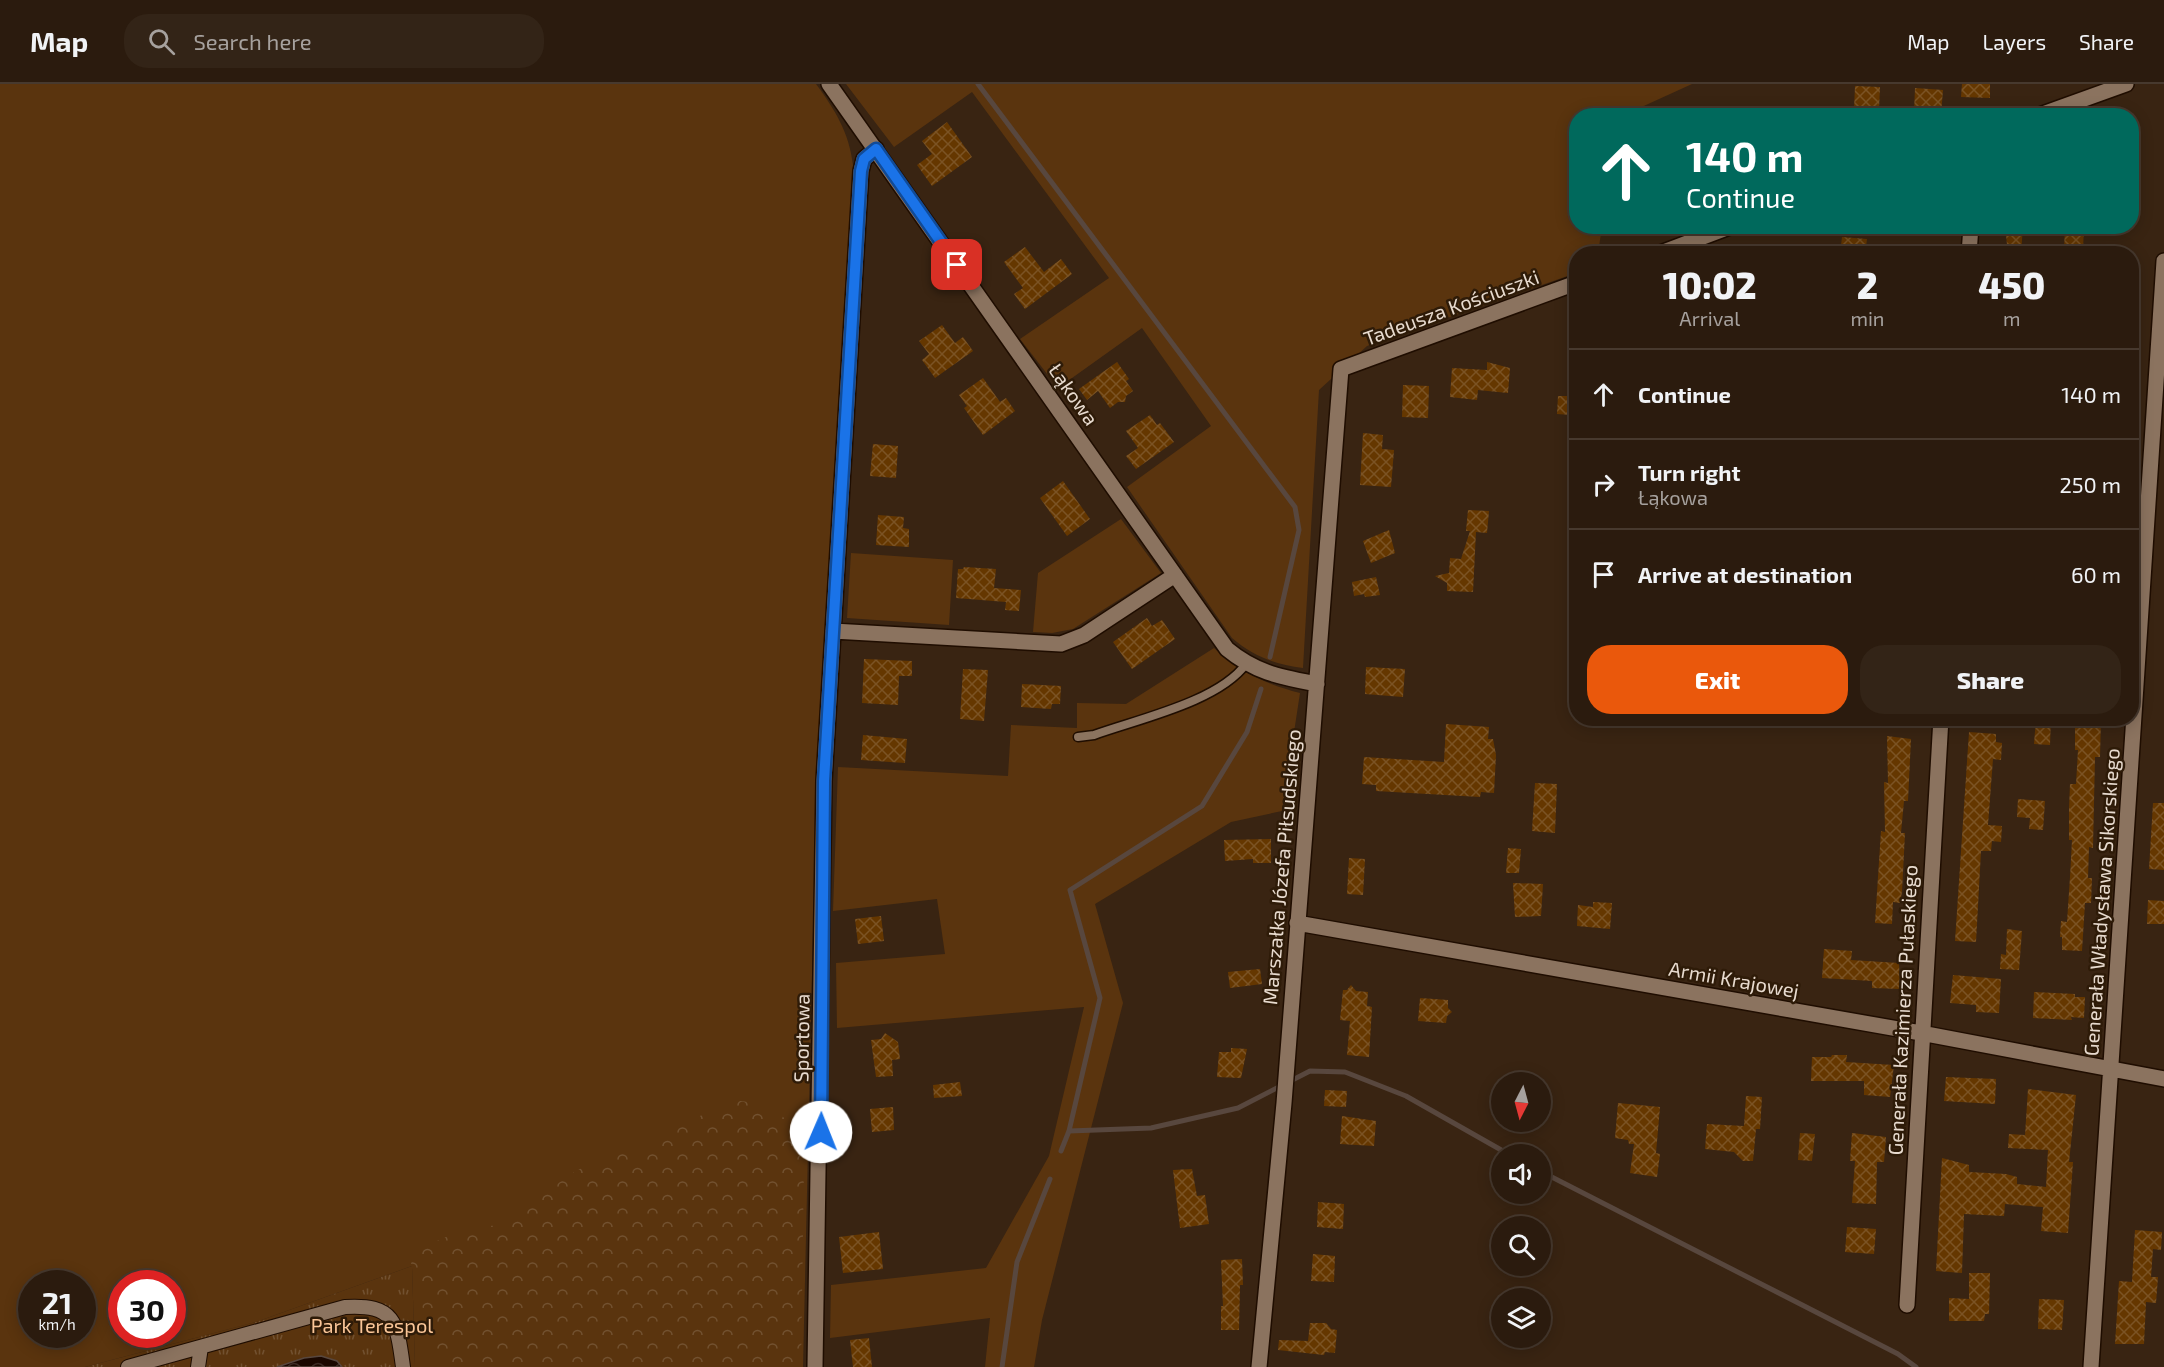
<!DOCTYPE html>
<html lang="en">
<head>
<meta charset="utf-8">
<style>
  body { margin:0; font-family:"Exo 2",sans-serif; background:#332417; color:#f1f3f6; height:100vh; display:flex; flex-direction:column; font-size:22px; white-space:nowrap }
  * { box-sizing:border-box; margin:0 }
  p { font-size:20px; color:#a6a19e }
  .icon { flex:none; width:33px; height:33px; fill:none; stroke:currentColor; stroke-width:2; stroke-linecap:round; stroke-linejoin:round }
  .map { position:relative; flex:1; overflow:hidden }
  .panel { position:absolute; left:1569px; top:162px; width:570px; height:480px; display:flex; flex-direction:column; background:#2b1b0e; border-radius:24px; box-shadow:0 3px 15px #0003,0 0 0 2px #47392e }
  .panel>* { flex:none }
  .guide { position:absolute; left:1569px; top:24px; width:570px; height:126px; border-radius:24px; box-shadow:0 3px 15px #0003,0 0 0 2px #47392e; background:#00695c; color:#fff; overflow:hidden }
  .needle { width:39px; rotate:186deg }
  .fabs { position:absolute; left:1491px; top:988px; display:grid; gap:12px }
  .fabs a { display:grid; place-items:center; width:60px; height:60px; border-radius:50%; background:#2b1b0e; box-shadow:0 3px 15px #0003,0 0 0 2px #47392e; font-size:30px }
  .speed { position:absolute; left:18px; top:1186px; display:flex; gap:12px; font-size:30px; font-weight:700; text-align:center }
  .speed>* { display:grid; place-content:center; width:78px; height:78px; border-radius:50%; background:#2b1b0e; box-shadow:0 3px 15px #0003,0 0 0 2px #47392e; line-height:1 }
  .speed small { font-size:15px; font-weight:400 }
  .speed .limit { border:9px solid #d22; background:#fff; color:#111 }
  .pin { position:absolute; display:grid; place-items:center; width:51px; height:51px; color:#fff; margin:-26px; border-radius:12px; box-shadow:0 3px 9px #0006 }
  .me { position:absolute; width:66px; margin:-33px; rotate:1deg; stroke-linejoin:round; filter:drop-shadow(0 0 4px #0008) }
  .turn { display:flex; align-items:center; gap:21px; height:126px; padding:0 18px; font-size:27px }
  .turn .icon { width:78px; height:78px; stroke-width:2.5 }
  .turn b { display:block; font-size:42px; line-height:51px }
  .eta { display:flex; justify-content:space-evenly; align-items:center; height:102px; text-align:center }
  .eta b { font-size:36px; font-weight:800; line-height:42px }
  .cta { display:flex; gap:12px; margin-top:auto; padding:12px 18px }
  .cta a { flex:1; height:69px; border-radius:24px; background:#ea580c; color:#fff; font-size:24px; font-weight:800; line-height:69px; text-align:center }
  .cta a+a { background:#332417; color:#f1f3f6 }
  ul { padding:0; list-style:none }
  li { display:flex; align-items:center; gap:18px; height:90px; padding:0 18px; border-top:2px solid #47392e }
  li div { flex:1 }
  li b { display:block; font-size:22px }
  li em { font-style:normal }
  header { display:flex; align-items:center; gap:36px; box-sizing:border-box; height:84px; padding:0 30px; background:#2b1b0e; border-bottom:2px solid #47392e }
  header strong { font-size:28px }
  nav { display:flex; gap:33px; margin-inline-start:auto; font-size:21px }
  .search { width:420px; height:54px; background:#332417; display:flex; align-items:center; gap:15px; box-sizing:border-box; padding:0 21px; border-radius:24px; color:#a6a19e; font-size:22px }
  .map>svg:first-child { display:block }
  .green { fill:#5a340e; fill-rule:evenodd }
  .forest { fill:url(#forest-crowns) }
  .park { fill:url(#park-tufts) }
  .water { fill:url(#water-waves); stroke:#58473e; stroke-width:1.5 }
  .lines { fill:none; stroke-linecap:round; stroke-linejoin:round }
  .stream { stroke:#58473e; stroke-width:5 }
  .building { fill:url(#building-cross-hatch) }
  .service-casing { stroke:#1f0d00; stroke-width:11 }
  .pedestrian-casing { stroke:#1f0d00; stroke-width:16 }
  .minor-casing { stroke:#1f0d00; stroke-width:18 }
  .service { stroke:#8b735f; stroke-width:8 }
  .pedestrian { stroke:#8b735f; stroke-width:14 }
  .minor { stroke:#8b735f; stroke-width:15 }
  .route-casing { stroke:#114b97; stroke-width:15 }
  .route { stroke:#1a73e8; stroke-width:10 }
  .labels { text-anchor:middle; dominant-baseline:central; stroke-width:5; stroke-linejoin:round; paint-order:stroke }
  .street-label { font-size:20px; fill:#e8dbcf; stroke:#2e1b08 }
  .park-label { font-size:20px; fill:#fbc698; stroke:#2e1b08 }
</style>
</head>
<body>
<header>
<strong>Map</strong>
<div class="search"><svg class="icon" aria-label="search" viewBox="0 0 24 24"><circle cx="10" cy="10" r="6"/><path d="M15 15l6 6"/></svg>Search here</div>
<nav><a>Map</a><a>Layers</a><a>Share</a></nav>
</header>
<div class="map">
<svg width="2164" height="1283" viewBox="0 0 2164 1283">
  <defs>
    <pattern id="forest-crowns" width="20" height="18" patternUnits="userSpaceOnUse" patternTransform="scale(1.5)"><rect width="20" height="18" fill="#5a340e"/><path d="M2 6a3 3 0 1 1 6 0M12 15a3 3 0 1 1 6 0" fill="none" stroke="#725130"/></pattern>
    <pattern id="park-tufts" width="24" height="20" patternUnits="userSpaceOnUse" patternTransform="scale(1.5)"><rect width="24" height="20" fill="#5a340e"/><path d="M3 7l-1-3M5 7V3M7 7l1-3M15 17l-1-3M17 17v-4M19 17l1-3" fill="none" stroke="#725130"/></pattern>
    <pattern id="water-waves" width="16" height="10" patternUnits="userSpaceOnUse" patternTransform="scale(1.5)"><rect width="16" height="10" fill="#1b0800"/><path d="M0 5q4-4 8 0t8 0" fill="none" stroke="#3c2b24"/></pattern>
    <pattern id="building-cross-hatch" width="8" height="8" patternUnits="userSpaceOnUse" patternTransform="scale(1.5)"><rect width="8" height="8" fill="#653700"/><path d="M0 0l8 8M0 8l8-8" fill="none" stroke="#7b5324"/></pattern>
  </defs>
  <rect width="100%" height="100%" fill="#392412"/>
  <path class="green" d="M0,0H816C835,26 849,48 853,81L817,675L803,1283H415L412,1182L256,1238L85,1283H0ZM32,1200H82V1251H32ZM122,1200H172V1251H122Z
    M846,0H1692L1624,31L1576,32V142L1602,143L1598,169L1576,170V189L1367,262L1319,306L1303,584C1275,580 1254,573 1232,554L1127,403L1211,342L1142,244L1058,304L1020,255L1109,194L972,8L894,63Z
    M1121,435L1161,489L1073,545L1052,549L1033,548L1038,489Z
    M851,469L953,476L949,541L847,534Z
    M1214,564C1239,588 1266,600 1300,609L1282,727L1231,738L1095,820L1123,919L1042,1236L1034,1283H985L990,1234L830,1254L831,1201L986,1184L1049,1072L1084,923L837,944L836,879L945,870L937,815L833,827L838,683L1008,692L1011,641L1077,644V619L1126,620Z"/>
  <path class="forest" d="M740,1017C781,1021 797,1039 804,1079L801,1283H438L411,1179L422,1163L446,1153L499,1140L520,1130L566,1093L590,1079L646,1062L718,1022Z"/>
  <path class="park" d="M412,1182L415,1283H85L256,1238Z"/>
  <path class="water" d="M321,1272L337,1277L342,1283H277L304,1274Z"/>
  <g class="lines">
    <path class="stream" d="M978,0L1295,423L1299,446L1270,573
      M1069,1047L1151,1044L1238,1024L1310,987L1345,988L1406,1012L1510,1071
      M1061,1067L1069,1047L1100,914L1070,806L1202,722L1247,648L1261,605
      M1540,1087L1898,1270L1916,1283
      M1002,1283L1017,1178L1050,1095"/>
  </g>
  <path class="building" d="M1962,0H1990V14L1961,13Z
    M1855,2L1880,3L1879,26L1854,25Z
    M1915,4L1943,6L1941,31L1914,28Z
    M947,38L972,73L932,102L917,81L932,70L922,57Z
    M2005,142H2023L2021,170H2008Z
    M2065,142H2084L2083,166L2064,165Z
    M1842,153L1867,155L1865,170H1840Z
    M1025,163L1044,188L1061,175L1072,190L1025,225L1014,210L1023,204L1004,178Z
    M942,241L955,259L963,253L973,267L935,294L922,276L929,270L919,257Z
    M1117,278L1129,295L1126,297L1133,307L1126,312L1125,318H1118L1110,324L1098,307L1087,316L1079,305Z
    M1487,278L1510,284L1508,309L1478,306L1477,316L1450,313L1452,284L1487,286Z
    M983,294L1000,318L1006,314L1015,327L983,351L964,324L967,322L959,311Z
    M1403,301L1429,302L1428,334L1402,333Z
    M1558,312H1573L1571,331L1557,330Z
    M1150,331L1157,341L1160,339L1174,358L1136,385L1126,372L1138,364L1126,347Z
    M1363,349L1383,351L1382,365L1394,366L1391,403L1360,401Z
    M873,360L898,362L896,394L870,392Z
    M1063,397L1090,435L1067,452L1040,414Z
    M1468,426L1489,427L1487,449L1476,448L1473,508L1447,507V499L1435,492L1449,489L1450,474L1461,475L1470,447H1466Z
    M878,431L904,433L903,444L909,445V463L876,461Z
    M1389,446L1395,469L1371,479L1363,457Z
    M964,483L996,485L994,504L1021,506L1019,527L1005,526L1006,518L956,514L958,485H963Z
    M1376,493L1380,511L1365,513L1364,510L1354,512L1352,498Z
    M1147,534L1152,542L1162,536L1175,555L1132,585L1113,558Z
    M864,575L912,577V592H899L898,621L862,619Z
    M1366,583L1405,585L1403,613L1365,610Z
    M963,585L988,586L984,637L960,635Z
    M1022,600L1061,602L1060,620H1052L1051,625L1021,623Z
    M2036,634H2051L2050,661L2034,660Z
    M2075,634H2101L2100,673H2095L2093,764L2089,763L2088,794H2092L2091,819H2085L2082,867L2062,866V853H2060L2061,837L2067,838L2070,793L2072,756H2069V725L2070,700H2076L2078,666H2075Z
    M1446,640L1489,643L1488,655H1493L1496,671L1494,709L1481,708L1480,713L1376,707V701L1362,700L1364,673L1444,678Z
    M1969,648L1996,650V658L2002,659L2001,676L1993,675L1988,741L2002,742L2001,758L1992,757L1991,767H1981L1976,858L1955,857Z
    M863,651L907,655L905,679L861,676Z
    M1887,652L1911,655L1908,717H1904L1901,749H1905L1902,808L1900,819L1893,818L1892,840L1875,839L1881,747L1885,748L1884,698L1888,699Z
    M1535,699L1557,700L1555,749L1532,747Z
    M2018,715L2045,717L2043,746L2029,745L2030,734L2017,733Z
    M2153,719H2164V786L2149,785Z
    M1271,755V779H1253V775L1225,777L1224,756Z
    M1508,764L1521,765L1519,789H1506Z
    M1349,774L1365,775L1363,811L1347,810Z
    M1513,799L1543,800L1541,832L1515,833Z
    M2148,816L2164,817V840H2147Z
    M1593,818L1612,819L1610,845L1577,842L1578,821L1593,823Z
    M881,832L884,857L858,860L855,835Z
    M2007,845L2022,847L2019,886L2000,885L2001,870L2006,871Z
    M1824,865L1852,867L1851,876L1899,879L1900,905L1872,904V897L1822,894Z
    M1260,885L1262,900L1230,904L1228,888Z
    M1953,891L2001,895L1999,929L1976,928V921L1950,919Z
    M1351,901L1356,907L1368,908L1367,922L1372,923L1369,973L1347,971L1350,937L1340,936L1343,906H1347Z
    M2034,908L2075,910V913H2085L2084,934L2071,933L2072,936L2033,934Z
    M1420,914L1448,916V924L1452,928L1447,932L1446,939L1418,937Z
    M885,949L898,958L900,975L892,976L893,992L876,993L871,956L881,955Z
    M1231,964L1247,965L1241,994L1217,993L1219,968H1231Z
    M1832,971H1847L1846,978L1894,981L1890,1013L1864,1011V997H1811L1812,973H1831Z
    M1946,993L1996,995L1995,1020L1944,1017Z
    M960,998L962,1012L934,1014L933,1001Z
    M2028,1005L2076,1011L2069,1078H2073L2068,1149L2041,1147L2043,1123L2005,1120L2004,1132L1964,1130L1962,1189L1936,1187L1942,1074L1969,1081V1088L2006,1090L2017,1093V1100L2046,1103L2048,1066L2008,1064L2009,1050L2025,1051Z
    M1325,1006L1347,1007L1346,1023L1324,1022Z
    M1746,1012L1762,1013L1760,1045H1756L1753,1077H1743L1734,1068L1705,1065L1707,1040L1744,1042Z
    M1618,1019L1660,1023L1656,1069L1660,1070L1657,1093L1630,1089L1634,1060H1629L1628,1056L1615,1054Z
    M893,1023L894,1046L872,1048L870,1025Z
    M1342,1032L1376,1037L1374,1062L1340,1060Z
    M1800,1049L1815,1050L1812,1077L1798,1076Z
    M1852,1049L1886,1053L1884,1078H1877L1876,1120L1852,1119L1855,1077H1850Z
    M1192,1085L1197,1112L1205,1111L1209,1140L1180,1144L1173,1086Z
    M1318,1118L1344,1120L1343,1145L1317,1143Z
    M1847,1143L1876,1145L1874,1170L1845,1168Z
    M2135,1146L2162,1148L2161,1166L2153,1165L2151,1193H2158L2156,1219L2146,1218L2144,1260H2115L2119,1197L2132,1198Z
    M879,1148L883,1185L843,1189L839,1153Z
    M1313,1170L1335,1172L1334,1198L1311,1197Z
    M1242,1175L1243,1201H1240L1239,1246H1221V1222H1223L1221,1176Z
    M1969,1189H1990L1989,1230H1985L1984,1237H1949V1214L1969,1215Z
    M2039,1215L2064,1216L2062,1246L2038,1245Z
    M1310,1239H1326L1331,1245L1337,1246L1335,1269L1325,1268L1324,1271L1278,1266L1279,1256L1308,1257Z
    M869,1254L872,1283H853L850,1256Z"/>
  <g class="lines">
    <g class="service-casing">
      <path id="service" d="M1078,653L1094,651C1138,635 1218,618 1246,580"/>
    </g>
    <g class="pedestrian-casing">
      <path id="pedestrian" d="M128,1283L345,1223C395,1220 397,1238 403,1283
        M198,1283L201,1263"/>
    </g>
    <g class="minor-casing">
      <path id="minor" d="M829,0L1227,565C1256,589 1281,593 1317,600
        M2037,32L2126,0
        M1658,170L1732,142
        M1969,170L1971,142
        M833,547L1061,560L1084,551L1175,491
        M1297,839L1921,949L2164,995
        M1907,1221L1941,634
        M815,1283L824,697L861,87L864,75L876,65
        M1259,1283L1284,1019L1341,285L1576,199
        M2091,1283L2164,177"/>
    </g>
    <use href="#service" class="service"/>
    <use href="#pedestrian" class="pedestrian"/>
    <use href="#minor" class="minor"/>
  </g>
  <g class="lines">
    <g class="route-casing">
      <path id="route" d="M821,1048L824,697L861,87L864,75L876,65L957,181"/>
    </g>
    <use href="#route" class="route"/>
  </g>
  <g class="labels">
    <g class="street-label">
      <text transform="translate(1451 223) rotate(-20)">Tadeusza Kościuszki</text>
      <text transform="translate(1074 310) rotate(55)">Łąkowa</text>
      <text transform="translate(1281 783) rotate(-85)">Marszałka Józefa Piłsudskiego</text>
      <text transform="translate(2101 818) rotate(-86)">Generała Władysława Sikorskiego</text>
      <text transform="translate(1734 895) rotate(10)">Armii Krajowej</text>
      <text transform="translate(1902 926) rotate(-87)">Generała Kazimierza Pułaskiego</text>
      <text transform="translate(801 954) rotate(-89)">Sportowa</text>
    </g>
    <g class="park-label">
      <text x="372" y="1241">Park Terespol</text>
    </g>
  </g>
</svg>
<div class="fabs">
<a><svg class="needle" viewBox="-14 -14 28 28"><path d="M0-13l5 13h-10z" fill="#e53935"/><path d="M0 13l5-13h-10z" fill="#a6a19e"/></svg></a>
<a><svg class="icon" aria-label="sound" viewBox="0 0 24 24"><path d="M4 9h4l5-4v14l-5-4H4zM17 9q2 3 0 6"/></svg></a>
<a><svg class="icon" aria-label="search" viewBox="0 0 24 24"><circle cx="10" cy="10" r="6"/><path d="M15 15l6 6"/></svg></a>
<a><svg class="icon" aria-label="layers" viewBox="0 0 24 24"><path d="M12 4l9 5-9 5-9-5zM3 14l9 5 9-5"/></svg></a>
</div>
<div class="speed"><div>21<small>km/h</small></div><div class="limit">30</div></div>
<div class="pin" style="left:957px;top:181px;background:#d93025"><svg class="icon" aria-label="arrive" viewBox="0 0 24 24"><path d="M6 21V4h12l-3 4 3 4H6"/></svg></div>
<svg class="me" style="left:821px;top:1048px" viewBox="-20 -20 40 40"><circle r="19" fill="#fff"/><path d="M0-13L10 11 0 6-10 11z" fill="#1a73e8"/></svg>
<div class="guide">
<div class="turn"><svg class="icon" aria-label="ahead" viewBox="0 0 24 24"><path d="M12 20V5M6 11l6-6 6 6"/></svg><div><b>140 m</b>Continue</div></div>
</div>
<section class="panel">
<div class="eta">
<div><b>10:02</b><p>Arrival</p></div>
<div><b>2</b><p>min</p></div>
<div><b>450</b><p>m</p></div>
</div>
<ul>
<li><svg class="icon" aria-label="ahead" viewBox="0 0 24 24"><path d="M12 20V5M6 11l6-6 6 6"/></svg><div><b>Continue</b></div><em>140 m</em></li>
<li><svg class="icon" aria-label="right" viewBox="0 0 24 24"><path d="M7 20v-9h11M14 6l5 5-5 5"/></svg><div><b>Turn right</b><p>Łąkowa</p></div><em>250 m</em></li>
<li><svg class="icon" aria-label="arrive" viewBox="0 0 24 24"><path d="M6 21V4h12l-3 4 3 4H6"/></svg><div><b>Arrive at destination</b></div><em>60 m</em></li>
</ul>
<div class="cta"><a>Exit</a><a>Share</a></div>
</section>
</div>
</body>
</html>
